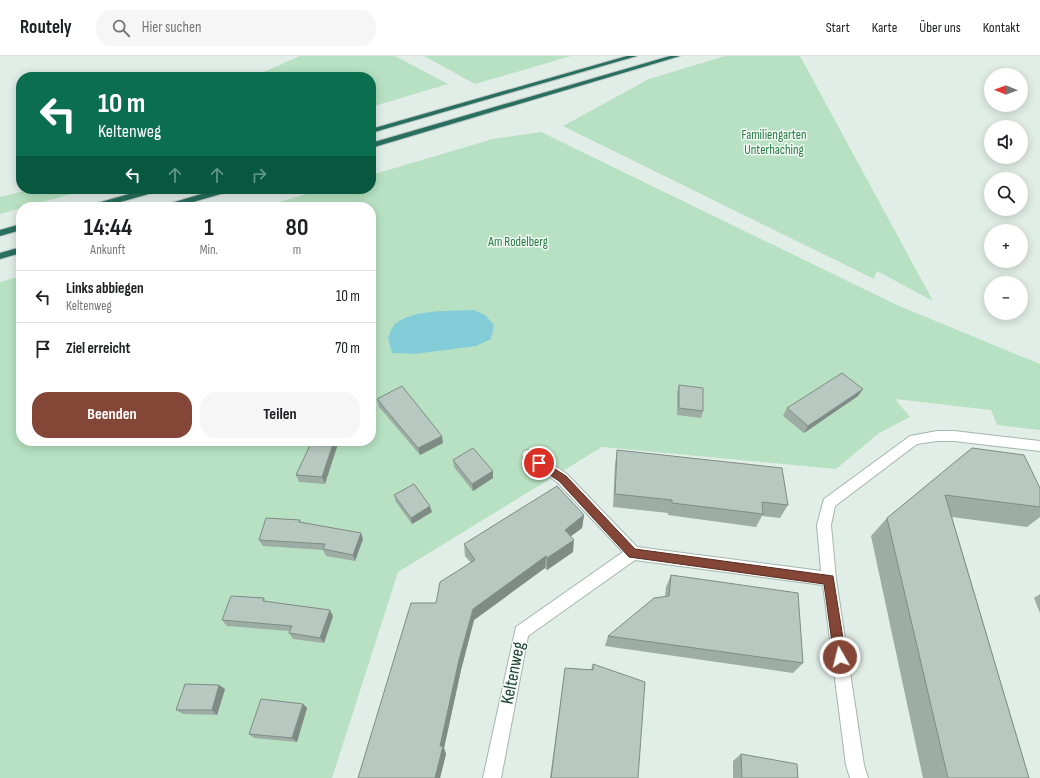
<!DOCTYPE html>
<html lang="de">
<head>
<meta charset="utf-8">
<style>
  body { margin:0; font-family:"Sofia Sans Condensed",sans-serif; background:#f6f6f6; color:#202124; height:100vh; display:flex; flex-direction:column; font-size:15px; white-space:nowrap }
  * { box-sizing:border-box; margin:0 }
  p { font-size:13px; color:#757577 }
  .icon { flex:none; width:22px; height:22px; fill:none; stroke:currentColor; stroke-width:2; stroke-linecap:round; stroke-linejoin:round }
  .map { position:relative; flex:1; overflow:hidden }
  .details { position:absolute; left:16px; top:146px; width:360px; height:244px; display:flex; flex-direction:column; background:#fff; border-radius:16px; box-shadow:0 2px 10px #0003 }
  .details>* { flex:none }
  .banner { position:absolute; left:16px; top:16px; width:360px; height:122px; border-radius:16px; box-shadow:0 2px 10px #0003; background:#0b6e4f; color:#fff; overflow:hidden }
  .needle { width:26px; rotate:271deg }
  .buttons { position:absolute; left:984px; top:12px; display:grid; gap:8px }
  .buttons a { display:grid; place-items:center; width:44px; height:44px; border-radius:50%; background:#fff; box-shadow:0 2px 10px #0003; font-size:20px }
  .pin { position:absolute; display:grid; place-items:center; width:34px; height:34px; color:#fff; margin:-17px; border:2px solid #fff; border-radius:50%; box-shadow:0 1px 4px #0007 }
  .me { position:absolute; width:44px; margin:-22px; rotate:352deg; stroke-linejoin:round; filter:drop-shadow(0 0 3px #0008) }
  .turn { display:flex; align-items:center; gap:14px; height:84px; padding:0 16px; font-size:18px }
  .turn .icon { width:52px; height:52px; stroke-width:2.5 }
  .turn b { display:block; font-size:28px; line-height:34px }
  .lanes { display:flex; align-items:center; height:38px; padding:0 16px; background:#0003; justify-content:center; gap:20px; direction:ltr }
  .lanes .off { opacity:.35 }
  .eta { display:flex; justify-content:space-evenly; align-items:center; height:68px; text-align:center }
  .eta b { font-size:24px; font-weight:700; line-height:28px }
  .button { display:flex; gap:8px; margin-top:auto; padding:8px 16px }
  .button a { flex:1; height:46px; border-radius:16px; background:#844636; color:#fff; font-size:16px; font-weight:700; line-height:46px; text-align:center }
  .button a+a { background:#f6f6f6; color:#202124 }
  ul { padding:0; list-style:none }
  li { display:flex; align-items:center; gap:12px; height:52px; padding:0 16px; border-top:1px solid #e0e0e0 }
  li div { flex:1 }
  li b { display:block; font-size:15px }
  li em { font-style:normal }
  header { display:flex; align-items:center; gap:24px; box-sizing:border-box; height:56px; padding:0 20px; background:#fff; border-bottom:1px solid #e0e0e0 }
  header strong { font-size:19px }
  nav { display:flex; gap:22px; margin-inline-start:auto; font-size:14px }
  .search { width:280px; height:36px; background:#f6f6f6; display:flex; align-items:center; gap:10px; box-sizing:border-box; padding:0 14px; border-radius:16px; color:#757577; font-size:15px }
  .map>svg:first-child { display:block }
  .green { fill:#b7e1c2 }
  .water { fill:#83cdd8 }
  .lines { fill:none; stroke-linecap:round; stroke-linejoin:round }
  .street-casing { stroke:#a3b6ae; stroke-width:2 }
  .highway-casing { stroke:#c0cac7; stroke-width:2 }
  .street { fill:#fff; fill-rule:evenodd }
  .highway { fill:#286f5f; fill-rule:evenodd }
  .wall { fill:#9daca5 }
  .shaded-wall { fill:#7f8c86 }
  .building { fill:#b6c8c0; stroke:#7f8c86 }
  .route { fill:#844636; stroke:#562e23 }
  .labels { text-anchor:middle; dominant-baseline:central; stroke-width:3; stroke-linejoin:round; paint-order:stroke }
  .far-park-label { font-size:13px; fill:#257b44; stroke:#f2f9f5 }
  .near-street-label { font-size:18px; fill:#1f4036; stroke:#f2f9f5 }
</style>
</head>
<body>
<header>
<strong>Routely</strong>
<div class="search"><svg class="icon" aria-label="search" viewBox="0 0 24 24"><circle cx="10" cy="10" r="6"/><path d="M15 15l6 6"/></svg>Hier suchen</div>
<nav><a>Start</a><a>Karte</a><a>Über uns</a><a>Kontakt</a></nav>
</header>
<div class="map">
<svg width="1040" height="722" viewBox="0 0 1040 722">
  <rect width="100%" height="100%" fill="#e1ede7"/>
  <path class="green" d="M300,0H395L448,28L371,51V21H253Z
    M424,0H571L475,28Z
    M725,0H800L933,245L877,215L874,223L563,70L649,23Z
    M541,76L899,250L1040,308V374L997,369L991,354L895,343L910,361L879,377L836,413L602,391L398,516L332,722H0V226L21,220V385H371V151H262L323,133H371V119L493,83Z
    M33,133H89L0,158V141Z"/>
  <path class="water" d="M474,254L485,259L494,269L491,283L476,290L415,298L392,297L388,282C390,278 391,272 395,268C412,253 452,255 474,254Z"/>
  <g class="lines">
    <g class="street-casing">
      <path id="street" d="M937,375H954L1040,385V395L954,385H937L917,388L835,450L831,469L836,523L864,709L868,722H850L846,709L823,529L635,504L528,580L501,722H483L516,571L623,496L557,426L524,403L522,399L524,395L528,394L532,395L567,418L637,491L821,515L817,469L824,443L910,380Z"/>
    </g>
    <g class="highway-casing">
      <path id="highway" d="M627,0H637L371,77V73Z
        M670,0H680L371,92V87Z
        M147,133H160L159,135L103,151H89L90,149Z
        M219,133H232L231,135L176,151H163L164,149Z
        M21,168V174L0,180V174Z
        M21,191V197L0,203V197Z"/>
    </g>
    <use href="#street" class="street"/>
    <use href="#highway" class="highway"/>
  </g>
  <path class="wall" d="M679,329L703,355L701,362L677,359V337Z
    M863,333L858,340L804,377L783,360L787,352Z
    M377,343L443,387L420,399L379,351Z
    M312,385L325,428L299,426L296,419Z
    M972,392L1040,432V461L1027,471L952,461L1029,722H923L871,480L887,462Z
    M617,394L788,449L780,462L762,460L756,471L668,459V457L613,451L615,408Z
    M453,404L493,415V422L473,435L454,411Z
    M394,439L432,456L412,468L396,446Z
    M584,459L582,472L571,480L573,496L547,514L545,512L474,564L461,614L444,692L446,698L440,722H358L436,547L471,507L465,500L464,488Z
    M300,464L301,466L361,477L363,483L355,505L326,500L323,494L263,490L259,484Z
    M671,519L803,607L793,617L605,590L608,580L665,541L666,531Z
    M1040,538V557L1034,542Z
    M264,542L266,546L333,560L324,587L293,583L289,577L290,575L227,570L222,564Z
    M593,608L638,722H550L565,612L591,614Z
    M219,629L225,633L217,659L183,658L176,654Z
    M303,648L307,652L297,686L254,682L249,678Z
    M741,698L798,722H733V705Z"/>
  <path class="shaded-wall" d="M863,333L858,340L804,377L808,370Z
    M442,380L443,387L420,399L418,392Z
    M334,385H339L325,428L322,421Z
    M493,415V422L473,435L472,428Z
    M430,450L432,456L412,468L411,462Z
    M584,459L582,472L563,486L565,474Z
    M361,477L363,483L355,505L353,499Z
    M574,484L573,496L547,514V502Z
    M546,500L545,512L474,564L461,614L444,692L446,698L440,722H435L440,690L459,604L473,553Z
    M330,554L333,560L324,587L320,582Z
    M219,629L225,633L217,659L212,654Z
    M303,648L307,652L297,686L292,682Z"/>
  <path class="building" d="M842,317L863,333L808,370L787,352Z
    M679,329L703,332V355L679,352Z
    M402,330L442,380L418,392L377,343Z
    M312,385H334L322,421L296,419Z
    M473,392L493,415L472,428L453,404Z
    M972,392L1024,399L1040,432V451L945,439L1029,722H948L887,462Z
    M617,394L782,412L788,449L762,446L763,458L672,447V444L615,438Z
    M414,428L430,450L411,462L394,439Z
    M557,430L584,459L565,474L574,484L547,502L546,500L473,553L459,604L440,690H443L435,722H358L411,547H436L440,526L475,504L464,488Z
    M266,462L300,464L299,466L361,477L353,499L323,493L325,488L259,484Z
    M671,519L798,537L803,607L608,580L654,542L669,540Z
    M231,540L264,542L263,545L330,554L320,582L289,577L292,570L222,564Z
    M593,608L645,626L638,722H551L565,612L593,614Z
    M185,628L219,629L212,654H176Z
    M261,643L303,648L292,682L249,678Z
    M741,698L797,708L798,722H742Z"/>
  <path class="route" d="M539,403L566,420L635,493L833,520L846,601L844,605L840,607L836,605L834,601L824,528L629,501L559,425L536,410L535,407L536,404Z"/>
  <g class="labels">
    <g class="far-park-label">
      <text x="774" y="79">Familiengarten<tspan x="774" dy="15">Unterhaching</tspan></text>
      <text x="518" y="186">Am Rodelberg</text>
    </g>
    <g class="near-street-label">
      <text transform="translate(513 617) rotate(-79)">Keltenweg</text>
    </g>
  </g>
</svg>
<div class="buttons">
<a><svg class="needle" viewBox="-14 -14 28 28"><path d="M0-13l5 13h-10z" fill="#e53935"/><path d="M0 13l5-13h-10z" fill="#757577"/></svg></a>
<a><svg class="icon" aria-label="sound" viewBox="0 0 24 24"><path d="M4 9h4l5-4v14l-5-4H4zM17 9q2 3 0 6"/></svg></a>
<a><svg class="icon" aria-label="search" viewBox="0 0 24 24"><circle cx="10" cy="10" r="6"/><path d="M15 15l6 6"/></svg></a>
<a>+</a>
<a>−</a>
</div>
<div class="pin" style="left:539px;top:407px;background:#d93025"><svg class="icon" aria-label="arrive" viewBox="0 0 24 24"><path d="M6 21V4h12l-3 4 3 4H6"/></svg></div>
<svg class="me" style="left:840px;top:601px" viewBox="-20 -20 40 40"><circle r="17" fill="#844636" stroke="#fff" stroke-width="3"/><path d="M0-11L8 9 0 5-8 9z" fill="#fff"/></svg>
<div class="banner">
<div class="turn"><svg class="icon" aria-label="left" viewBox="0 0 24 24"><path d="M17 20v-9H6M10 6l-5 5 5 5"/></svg><div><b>10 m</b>Keltenweg</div></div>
<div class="lanes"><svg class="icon" aria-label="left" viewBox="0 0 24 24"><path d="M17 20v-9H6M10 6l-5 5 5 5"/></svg><svg class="icon off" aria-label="ahead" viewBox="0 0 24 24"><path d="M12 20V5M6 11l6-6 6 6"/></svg><svg class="icon off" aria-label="ahead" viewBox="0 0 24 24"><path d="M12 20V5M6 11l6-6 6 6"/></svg><svg class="icon off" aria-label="right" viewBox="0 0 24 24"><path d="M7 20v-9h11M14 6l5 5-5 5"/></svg></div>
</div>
<section class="details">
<div class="eta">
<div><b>14:44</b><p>Ankunft</p></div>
<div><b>1</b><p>Min.</p></div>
<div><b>80</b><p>m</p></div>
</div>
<ul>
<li><svg class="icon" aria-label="left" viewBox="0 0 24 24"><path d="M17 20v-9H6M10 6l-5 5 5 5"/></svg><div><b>Links abbiegen</b><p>Keltenweg</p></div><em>10 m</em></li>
<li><svg class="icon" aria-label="arrive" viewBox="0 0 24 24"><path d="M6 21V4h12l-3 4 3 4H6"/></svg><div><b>Ziel erreicht</b></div><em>70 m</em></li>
</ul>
<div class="button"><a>Beenden</a><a>Teilen</a></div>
</section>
</div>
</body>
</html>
